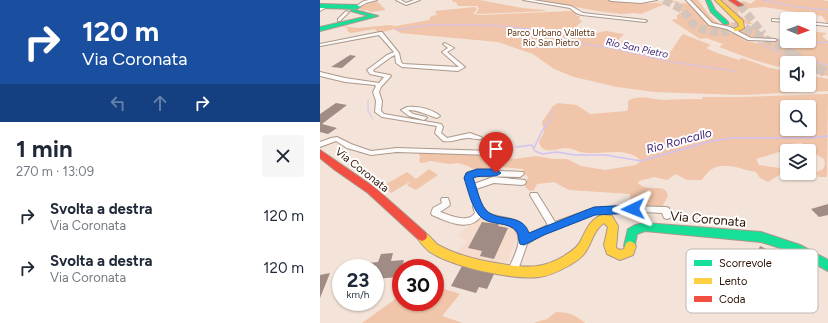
<!DOCTYPE html>
<html lang="it">
<head>
<meta charset="utf-8">
<style>
  body { margin:0; font-family:Figtree,sans-serif; background:#f6f6f7; color:#1f2937; height:100vh; display:flex; flex-direction:column; font-size:15px; white-space:nowrap }
  * { box-sizing:border-box; margin:0 }
  p { font-size:13px; color:#747a83 }
  .icon { flex:none; width:22px; height:22px; fill:none; stroke:currentColor; stroke-width:2; stroke-linecap:round; stroke-linejoin:round }
  .map { position:relative; flex:1; overflow:hidden }
  .sheet { display:flex; flex-direction:column; background:#fff; width:320px }
  .sheet>* { flex:none }
  .banner { background:#1a4fa0; color:#fff; overflow:hidden }
  .needle { width:26px; rotate:91deg }
  .tools { position:absolute; left:460px; top:12px; display:grid; gap:8px }
  .tools a { display:grid; place-items:center; width:36px; height:36px; border-radius:4px; background:#fff; box-shadow:0 1px 3px #0004; font-size:20px }
  .speed { position:absolute; left:12px; top:259px; display:flex; gap:8px; font-size:20px; font-weight:700; text-align:center }
  .speed>* { display:grid; place-content:center; width:52px; height:52px; border-radius:50%; background:#fff; box-shadow:0 1px 3px #0004; line-height:1 }
  .speed small { font-size:10px; font-weight:400 }
  .speed .limit { border:6px solid #d22; background:#fff; color:#111 }
  .pin { position:absolute; display:grid; place-items:center; width:34px; height:34px; color:#fff; margin:-41px -17px; border-radius:50% 50% 50% 0; rotate:-45deg; box-shadow:0 0 4px #0007 }
  .pin .icon { rotate:45deg }
  .me { position:absolute; width:44px; margin:-22px; rotate:268deg; stroke-linejoin:round; filter:drop-shadow(0 0 3px #0008) }
  .turn { display:flex; align-items:center; gap:14px; height:84px; padding:0 16px; font-size:18px }
  .turn .icon { width:52px; height:52px; stroke-width:2.5 }
  .turn b { display:block; font-size:28px; line-height:34px }
  .lanes { display:flex; align-items:center; height:38px; padding:0 16px; background:#0003; justify-content:center; gap:20px; direction:ltr }
  .lanes .off { opacity:.35 }
  .round { display:grid; place-items:center; flex:none; width:42px; height:42px; border-radius:4px; background:#f6f6f7 }
  .head { display:flex; align-items:center; justify-content:space-between; height:68px; padding:0 16px }
  h1 { font-size:24px; font-weight:700; line-height:30px }
  ul { padding:0; list-style:none }
  li { display:flex; align-items:center; gap:12px; height:52px; padding:0 16px }
  li div { flex:1 }
  li b { display:block; font-size:15px }
  li em { font-style:normal }
  main { display:flex; flex:1; min-height:0 }
  .map>svg:first-child { display:block }
  .built { fill:#f5dccc }
  .green { fill:#f1c5a9; fill-rule:evenodd }
  .lines { fill:none; stroke-linecap:round; stroke-linejoin:round }
  .stream-far1 { stroke:#d1c2f1; stroke-width:1 }
  .stream { stroke:#d1c2f1; stroke-width:1.5 }
  .building { fill:#a08c84 }
  .highway-tunnel-far1 { stroke:#d5c4b9; stroke-width:8; stroke-dasharray:8 3.5; stroke-linecap:butt }
  .highway-tunnel { stroke:#d5c4b9; stroke-width:10; stroke-dasharray:10 4.5; stroke-linecap:butt }
  .street-casing { stroke:#ac988b; stroke-width:2 }
  .fast-casing { stroke:#ac988b; stroke-width:2 }
  .slow-casing { stroke:#ac988b; stroke-width:2 }
  .jam-casing { stroke:#ac988b; stroke-width:2 }
  .street { fill:#fdfbf9; fill-rule:evenodd }
  .fast { fill:#16e098; fill-rule:evenodd }
  .slow { fill:#ffcf43; fill-rule:evenodd }
  .jam { fill:#f24e42; fill-rule:evenodd }
  .route { fill:#1a73e8; stroke:#114b97 }
  .labels { text-anchor:middle; dominant-baseline:central; stroke-width:4; stroke-linejoin:round; paint-order:stroke }
  .far-park-label { font-size:9px; fill:#5c300f; stroke:#fff }
  .far-water-label { font-size:10px; font-style:italic; fill:#412777; stroke:#fff }
  .street-label { font-size:11px; fill:#2b1101; stroke:#fff }
  .water-label { font-size:12px; font-style:italic; fill:#412777; stroke:#fff }
  .near-street-label { font-size:13px; fill:#2b1101; stroke:#fff }
  .key { fill:#fff; stroke:#bfb8b3; stroke-width:1 }
  .key-label { font-size:11px; fill:#2b1101 }
</style>
</head>
<body>
<main>
<section class="sheet">
<div class="banner">
<div class="turn"><svg class="icon" aria-label="right" viewBox="0 0 24 24"><path d="M7 20v-9h11M14 6l5 5-5 5"/></svg><div><b>120 m</b>Via Coronata</div></div>
<div class="lanes"><svg class="icon off" aria-label="left" viewBox="0 0 24 24"><path d="M17 20v-9H6M10 6l-5 5 5 5"/></svg><svg class="icon off" aria-label="ahead" viewBox="0 0 24 24"><path d="M12 20V5M6 11l6-6 6 6"/></svg><svg class="icon" aria-label="right" viewBox="0 0 24 24"><path d="M7 20v-9h11M14 6l5 5-5 5"/></svg></div>
</div>
<div class="head"><div><h1>1 min</h1><p>270 m · 13:09</p></div><a class="round"><svg class="icon" aria-label="close" viewBox="0 0 24 24"><path d="M6 6l12 12M18 6L6 18"/></svg></a></div>
<ul>
<li><svg class="icon" aria-label="right" viewBox="0 0 24 24"><path d="M7 20v-9h11M14 6l5 5-5 5"/></svg><div><b>Svolta a destra</b><p>Via Coronata</p></div><em>120 m</em></li>
<li><svg class="icon" aria-label="right" viewBox="0 0 24 24"><path d="M7 20v-9h11M14 6l5 5-5 5"/></svg><div><b>Svolta a destra</b><p>Via Coronata</p></div><em>120 m</em></li>
</ul>
</section>
<div class="map">
<svg width="508" height="323" viewBox="0 0 508 323">
  <rect width="100%" height="100%" fill="#f3e3d9"/>
  <path class="built" d="M162,215L189,223L199,233L187,263L178,261L176,263L134,254L147,242L138,235Z"/>
  <path class="green" d="M132,0H160L202,8L225,10V11L158,14L156,13L159,9L157,6H138L136,2H133Z
    M218,0C241,0 266,0 289,0C299,1 308,2 317,3C337,4 357,0 374,5L370,0H378L390,16L399,24L417,22V26L412,30L403,28L410,33L421,28L426,30L434,29L449,39C437,40 427,34 417,35L426,41L436,43L461,40L489,41V31L506,33V34L502,36L508,41V76L489,73V63H467V65H461L459,67L434,60L399,47L403,44L386,38L380,39L351,20L357,19V15L362,12L358,10L363,7L360,4L363,3C355,0 348,1 339,2V4H345L321,14L315,13L301,14L277,11Z
    M400,0H409L422,5L419,2L424,1L430,4L436,0H501L508,1V24L502,16L444,7L419,9L418,14L433,24H426Z
    M57,1L66,10L51,12L47,10L42,11L38,7Z
    M155,7L157,9L153,14L160,15L251,11L258,13L256,16H260L259,19L262,21L255,28L276,33L286,31L304,34L298,40L348,54C353,50 358,39 363,34L391,45L386,48L397,53L419,60L422,58L450,68L467,71V85H489V75L508,79V91L421,95L335,92L297,87L254,77L234,69L213,54L178,42L80,33L75,29L58,33L55,29L31,33L28,32L27,28L22,26L38,28L69,25L76,26L109,20L111,16L117,15L115,11Z
    M508,94L507,177H499L496,174L497,172L503,169L505,164L504,159L489,150L486,145L481,143L469,144L464,146L462,151L436,159L439,165L460,168L463,171L461,174L448,182L440,178L436,172C422,170 405,161 392,169C387,172 385,177 381,180H367L356,174L347,180L334,177L319,181L318,183C329,194 345,181 348,196L342,207H315L311,205L310,194L249,190L234,182L217,184L214,190L210,191L205,187L208,177L204,173L203,169L180,167L173,170L153,169L148,166L138,163L129,164L111,161L102,163L99,162L100,157L98,152L181,155L194,159L217,156L232,159H247L261,166L285,170L316,165L321,161C307,145 280,156 261,152C256,151 252,148 246,148C238,148 225,155 220,145C217,140 223,137 224,131C224,129 223,125 222,122L233,106L238,103L257,105L270,114L307,111L308,108V101C317,94 334,100 345,100C357,99 370,99 383,99L382,97H421ZM467,107H489V129H467Z
    M109,169L118,175L96,190L87,185L91,181L71,193L63,186L87,172L96,179Z
    M115,286L140,294L122,316L143,323H42L81,295V302H115Z
    M236,312C248,312 256,315 265,323H213L227,319Z"/>
  <g class="lines">
    <path class="stream-far1" d="M443,0L477,7L508,10
      M75,30L108,25H170L209,29L264,44L291,48L352,62L415,71
      M441,38H439L440,44L463,54L508,65
      M455,39L467,41
      M470,41L493,43L508,42
      M48,100V111L53,119
      M228,123L233,110"/>
    <path class="stream" d="M196,147L212,145L215,151L222,154L237,152L255,155H286L321,161L388,142L411,138H489L508,136
      M214,148L222,131L229,122"/>
  </g>
  <path class="building" d="M30,55L36,56L22,68L11,67Z
    M16,103L27,105L2,124L17,128L8,134L0,132V114Z
    M508,204V215L499,217L491,209Z
    M162,222L179,224L178,226L188,228L174,259L160,256L162,251L148,248Z
    M440,246L464,257L462,262L467,264L466,269L436,256Z
    M73,253L71,261L84,260L79,277L55,279V268H28L27,265L58,262L61,254Z
    M142,266L174,274L167,289L159,287L156,293L131,286Z
    M10,273L0,298V275Z"/>
  <g class="lines">
    <path class="highway-tunnel-far1" d="M344,0L363,10L373,24L381,29L401,33L416,30
      M420,5L443,34
      M415,22L473,54"/>
    <path class="highway-tunnel" d="M471,53L508,74"/>
    <g class="street-casing">
      <path id="street" d="M49,0H57L46,3L39,7L36,6L44,1Z
        M76,0H81L86,3L94,0H100L86,5Z
        M203,0H213L251,6L263,13L325,20L327,21L325,22L262,15L256,13L250,8Z
        M289,0H337L321,3L291,1Z
        M366,0H370L392,23L410,27L431,38L455,39L457,40L455,41L428,40L407,29L389,25Z
        M6,5L9,6L0,11V8Z
        M26,11L29,12L20,21H18V19Z
        M452,19L467,20V22L453,21H452Z
        M489,22L508,24V26L489,24Z
        M60,32H62L79,53L81,62L83,64L139,67L122,52L128,48L123,44L125,43L134,48L127,52L145,67L138,71L82,67L76,63L75,55L71,57L53,70L54,72L70,75L71,76L61,87L59,92L62,101L61,111L64,114L121,124L123,127L121,133L127,138L150,133L161,137L162,138L161,139C157,140 153,138 149,138C139,138 132,143 123,141L115,133L117,126L62,117L55,112L56,101L53,92L56,86L55,85L25,82L0,76V72L25,78L59,83L64,77L50,74L47,70L67,55L74,52L59,35L0,46V44Z
        M87,107C98,106 112,109 120,116L117,118C107,115 99,110 88,110L93,114L106,117L107,118L104,120L89,116L81,110Z
        M17,137L31,144L51,151L77,148L172,151L189,147L192,149L191,151L172,155L77,152L51,155L27,148L16,141L0,147V142L11,138Z
        M157,170L203,172L204,174L200,177L157,176H154L153,178L154,184L173,177L205,180L206,182L205,184L202,185L174,183L156,189C158,197 161,207 167,212C179,221 203,213 207,235L228,225L210,195L211,193H217L235,222L268,210L284,207L310,206L346,207L349,208L351,216L350,218L347,219L344,218L342,213C320,212 297,210 275,214C251,219 227,231 207,244L198,270L196,273L193,274L190,273L188,270C196,252 210,230 182,223C175,221 168,221 161,216C150,233 126,221 112,215L111,213L113,208L122,203L121,200L122,198H128L130,204L129,206L120,212C130,215 147,224 155,213L153,207L154,205L145,178L148,172Z"/>
    </g>
    <g class="fast-casing">
      <path id="fast" d="M386,0H390L395,10L408,22V24H404L391,12Z
        M0,4L37,5L40,7L37,9L0,8Z
        M31,9L58,16L0,31V27L49,16L31,11Z
        M325,223L441,232L480,245L508,260V271L473,252L441,242L325,231L317,234L314,249L310,251L306,249L304,246L308,229L315,225Z"/>
    </g>
    <g class="slow-casing">
      <path id="slow" d="M395,0H400L423,21L424,28L418,31H414V29L419,26L418,23Z
        M282,215L292,216L298,226L296,248L300,250L304,249L306,243L310,241L314,243L316,246L313,255L300,260L287,254L284,245L288,227L284,223C273,230 272,244 264,254C261,258 255,262 250,265C241,270 230,276 219,277C192,280 133,267 110,252C105,248 99,242 97,236L98,233C108,229 112,242 120,246C139,256 161,261 182,264C205,268 223,269 244,256C250,252 256,249 260,242C266,231 269,220 282,215Z"/>
    </g>
    <g class="jam-casing">
      <path id="jam" d="M409,0H415L423,5L418,6Z
        M0,150L54,187L106,233L107,236L106,239L102,241L98,239L48,193L15,170L0,158Z"/>
    </g>
    <use href="#street" class="street"/>
    <use href="#fast" class="fast"/>
    <use href="#slow" class="slow"/>
    <use href="#jam" class="jam"/>
  </g>
  <path class="route" d="M157,169H176L181,173C175,179 162,174 153,178C157,187 159,202 166,210C178,223 202,212 209,233L274,207L313,205L317,206L318,209L317,212L313,213L275,215L224,235L204,245L200,244C198,240 199,235 197,232C189,220 168,227 159,215C151,205 148,190 144,178L146,173Z"/>
  <g class="labels">
    <g class="far-park-label">
      <text x="231" y="32">Parco Urbano Valletta<tspan x="231" dy="10">Rio San Pietro</tspan></text>
    </g>
    <g class="far-water-label">
      <text transform="translate(317 48) rotate(12)">Rio San Pietro</text>
    </g>
    <g class="street-label">
      <text transform="translate(42 170) rotate(38)">Via Coronata</text>
    </g>
    <g class="water-label">
      <text transform="translate(359 141) rotate(-15)">Rio Roncallo</text>
    </g>
    <g class="near-street-label">
      <text transform="translate(388 219) rotate(5)">Via Coronata</text>
    </g>
  </g>
  <rect x="366" y="249" width="132" height="64" rx="6" class="key"/>
  <rect x="374" y="260" width="18" height="6" fill="#16e098"/>
  <rect x="374" y="278" width="18" height="6" fill="#ffcf43"/>
  <rect x="374" y="296" width="18" height="6" fill="#f24e42"/>
  <g class="key-label">
    <text x="399" y="267">Scorrevole</text>
    <text x="399" y="285">Lento</text>
    <text x="399" y="303">Coda</text>
  </g>
</svg>
<div class="tools">
<a><svg class="needle" viewBox="-14 -14 28 28"><path d="M0-13l5 13h-10z" fill="#e53935"/><path d="M0 13l5-13h-10z" fill="#747a83"/></svg></a>
<a><svg class="icon" aria-label="sound" viewBox="0 0 24 24"><path d="M4 9h4l5-4v14l-5-4H4zM17 9q2 3 0 6"/></svg></a>
<a><svg class="icon" aria-label="search" viewBox="0 0 24 24"><circle cx="10" cy="10" r="6"/><path d="M15 15l6 6"/></svg></a>
<a><svg class="icon" aria-label="layers" viewBox="0 0 24 24"><path d="M12 4l9 5-9 5-9-5zM3 14l9 5 9-5"/></svg></a>
</div>
<div class="speed"><div>23<small>km/h</small></div><div class="limit">30</div></div>
<div class="pin" style="left:176px;top:173px;background:#d93025"><svg class="icon" aria-label="arrive" viewBox="0 0 24 24"><path d="M6 21V4h12l-3 4 3 4H6"/></svg></div>
<svg class="me" style="left:313px;top:209px" viewBox="-20 -20 40 40"><path d="M0-17L14 15 0 8-14 15z" fill="#1a73e8" stroke="#fff" stroke-width="4"/></svg>
</div>
</main>
</body>
</html>
